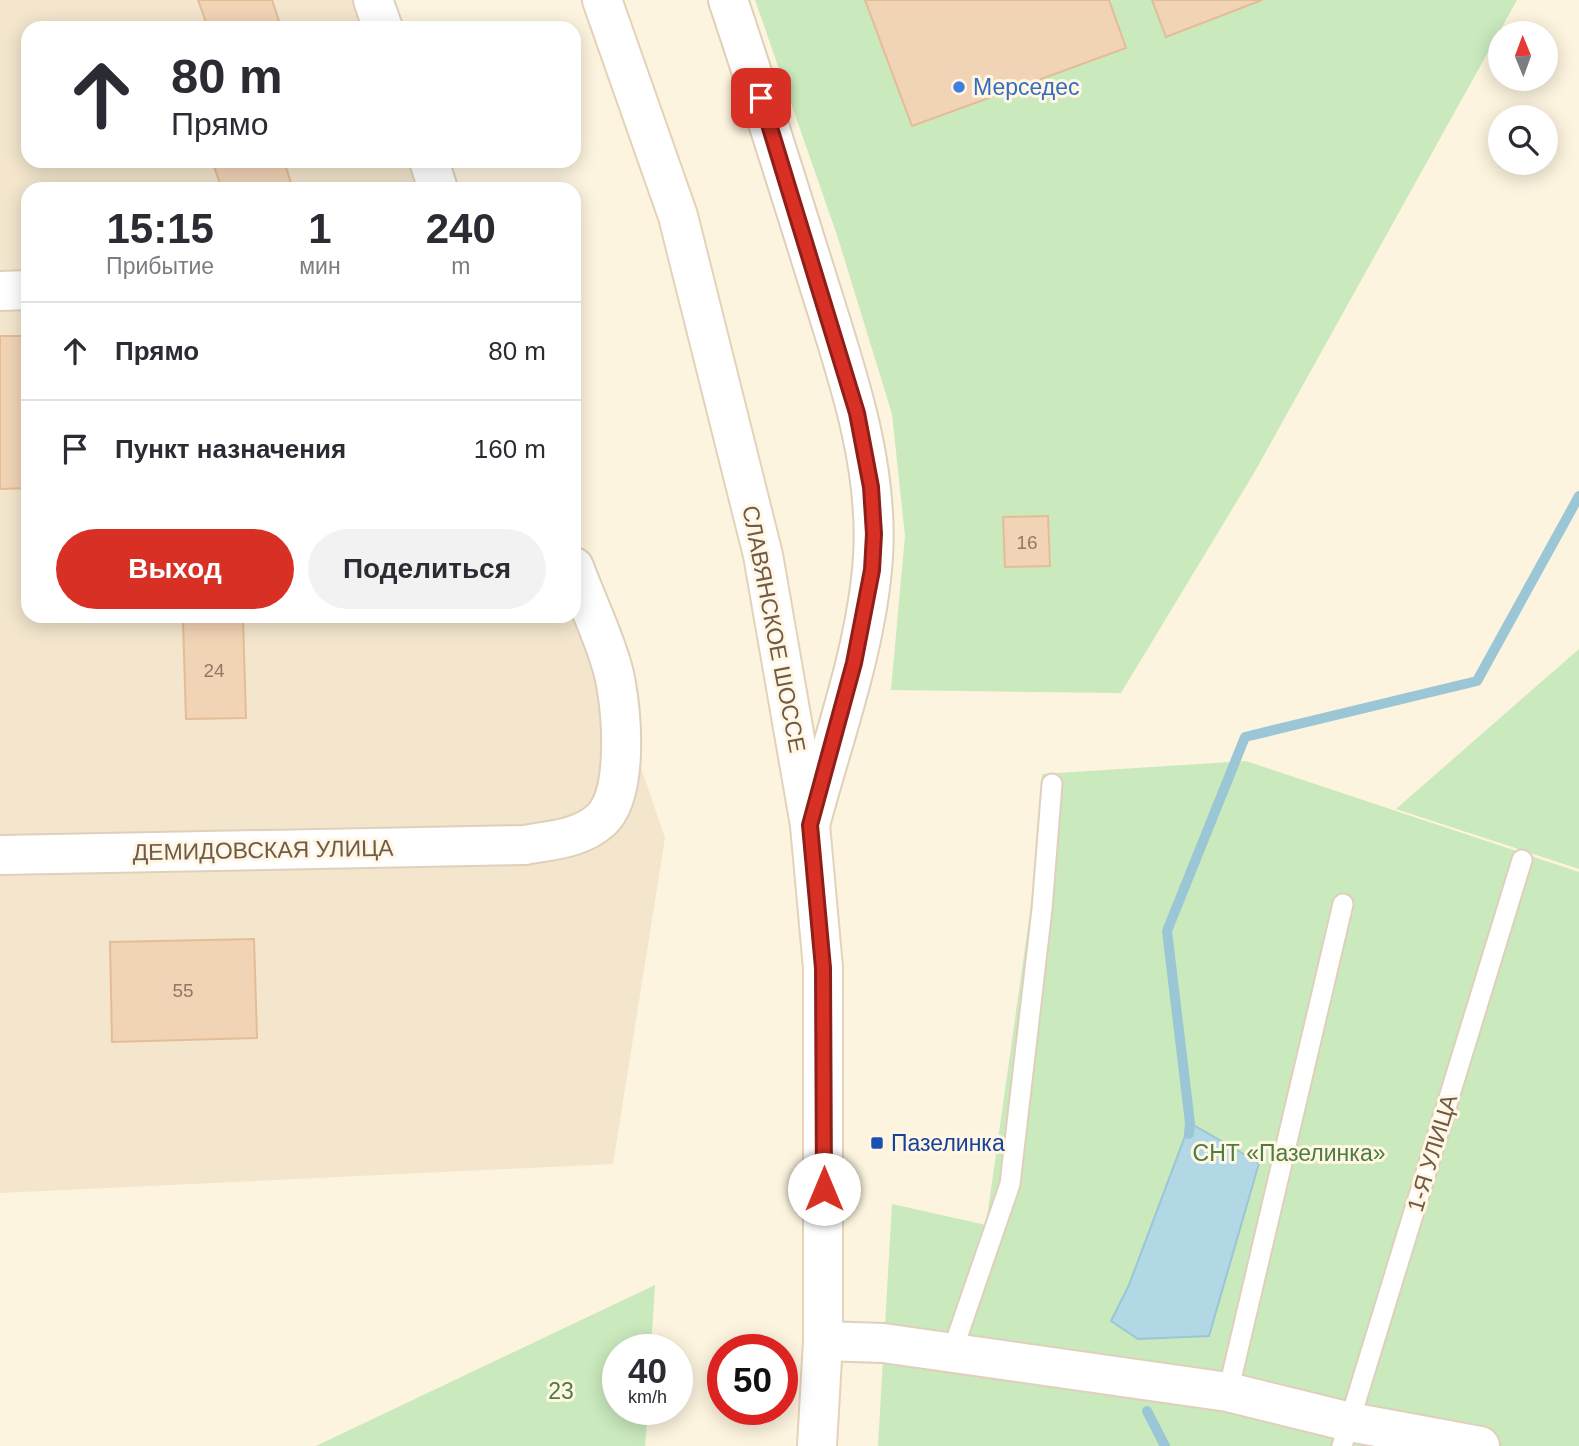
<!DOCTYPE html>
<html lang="ru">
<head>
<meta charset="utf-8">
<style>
  body { margin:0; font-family:Arial,sans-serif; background:#f2f2f3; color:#2b2b33; height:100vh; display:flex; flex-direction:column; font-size:26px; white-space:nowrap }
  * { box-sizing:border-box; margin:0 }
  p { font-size:23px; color:#7c7c81 }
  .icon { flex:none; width:38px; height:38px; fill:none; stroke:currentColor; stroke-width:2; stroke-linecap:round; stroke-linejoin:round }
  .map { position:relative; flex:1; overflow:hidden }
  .drawer { position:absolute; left:21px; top:182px; width:560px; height:441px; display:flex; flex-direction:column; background:#fff; border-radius:21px; box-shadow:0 4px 18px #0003 }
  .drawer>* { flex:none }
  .guide { position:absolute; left:21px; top:21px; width:560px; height:147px; border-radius:21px; box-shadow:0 4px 18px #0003; background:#fff; color:#2b2b33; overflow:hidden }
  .needle { width:46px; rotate:359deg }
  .fabs { position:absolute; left:1488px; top:21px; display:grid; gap:14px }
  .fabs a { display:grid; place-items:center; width:70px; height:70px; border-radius:50%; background:#fff; box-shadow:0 4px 18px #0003; font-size:35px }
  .speed { position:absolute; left:602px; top:1334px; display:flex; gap:14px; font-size:35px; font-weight:700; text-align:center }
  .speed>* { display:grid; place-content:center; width:91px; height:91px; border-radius:50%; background:#fff; box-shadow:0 4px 18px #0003; line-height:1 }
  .speed small { font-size:18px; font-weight:400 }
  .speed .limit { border:10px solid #d22; background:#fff; color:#111 }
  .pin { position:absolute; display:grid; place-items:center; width:60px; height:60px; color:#fff; margin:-30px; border-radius:14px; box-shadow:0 4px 10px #0006 }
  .me { position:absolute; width:77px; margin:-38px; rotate:0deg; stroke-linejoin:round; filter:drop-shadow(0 0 5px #0008) }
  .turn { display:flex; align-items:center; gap:24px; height:147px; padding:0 35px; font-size:32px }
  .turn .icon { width:91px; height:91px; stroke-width:2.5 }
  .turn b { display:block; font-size:49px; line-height:60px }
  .eta { display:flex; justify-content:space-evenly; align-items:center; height:119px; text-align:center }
  .eta b { font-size:42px; font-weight:600; line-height:49px }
  .button { display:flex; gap:14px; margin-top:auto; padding:14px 35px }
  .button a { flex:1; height:80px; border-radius:42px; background:#d93025; color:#fff; font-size:28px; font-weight:600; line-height:80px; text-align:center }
  .button a+a { background:#f2f2f3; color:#2b2b33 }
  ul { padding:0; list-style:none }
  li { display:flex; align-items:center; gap:21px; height:98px; padding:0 35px; border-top:2px solid #e1e1e2 }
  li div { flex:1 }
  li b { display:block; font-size:26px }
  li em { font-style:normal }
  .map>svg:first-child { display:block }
  .residential { fill:#f3e6cd }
  .green { fill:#cae9bd }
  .water { fill:#b3d8e5; stroke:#9ac6d6; stroke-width:2 }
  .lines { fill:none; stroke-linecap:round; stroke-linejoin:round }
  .stream { stroke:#9ac6d6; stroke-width:10 }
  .building { fill:#f1d4b6; stroke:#e4bd96; stroke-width:2 }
  .service-casing { stroke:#dfd0bb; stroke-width:23 }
  .minor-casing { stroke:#dfd0bb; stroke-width:42 }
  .secondary-casing { stroke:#e4d2b9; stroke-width:42 }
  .service { stroke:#fff; stroke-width:19 }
  .minor { stroke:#fff; stroke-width:38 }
  .secondary { stroke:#fff; stroke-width:38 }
  .route-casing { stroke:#8d1f18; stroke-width:18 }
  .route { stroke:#d93025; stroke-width:12 }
  .shop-dot { fill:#3f7fe0; stroke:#fff7e4; stroke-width:2.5 }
  .transit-dot { fill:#1a4fb4; stroke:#fff7e4; stroke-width:2.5 }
  .labels { text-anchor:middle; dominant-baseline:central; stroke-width:6; stroke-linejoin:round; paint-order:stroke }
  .number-label { font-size:19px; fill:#917963 }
  .shop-label { font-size:23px; fill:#366cbe; stroke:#fff7e4; text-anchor:start }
  .street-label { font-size:23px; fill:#715b47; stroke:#fff7e4 }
  .transit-label { font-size:23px; fill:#164399; stroke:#fff7e4; text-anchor:start }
  .park-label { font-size:23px; fill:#4c7d41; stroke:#fff7e4 }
</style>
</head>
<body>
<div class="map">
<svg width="1579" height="1446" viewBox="0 0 1579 1446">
  <rect width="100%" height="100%" fill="#fcf4de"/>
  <path class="residential" d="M0,0H378L388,28H28V161H433L443,189H28V616H574V571L665,838L613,1164L0,1193Z"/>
  <path class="green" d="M755,0H1517L1254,473L1121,693L891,690L905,536L892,414L837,235Z
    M1579,649V869L1396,809Z
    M1246,761L1579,872V1446H878L892,1204L986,1225L1036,870L1042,774Z
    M655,1285L651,1349H618V1409H648L645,1446H316Z"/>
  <path class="water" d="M1190,1123L1259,1163L1209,1336L1138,1339L1111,1321L1129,1285Z"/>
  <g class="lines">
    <path class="stream" d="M1189,1134L1190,1123L1167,931L1245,737L1477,681L1579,496
      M1147,1411L1165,1446"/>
  </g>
  <path class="building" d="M198,0H272L279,21L261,28H208Z
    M865,0H1109L1126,48L912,126Z
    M1152,0H1262L1166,37Z
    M212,161H284L293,189H222Z
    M0,336H28V488L0,489Z
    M1048,516L1050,566L1005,567L1003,517Z
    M243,620L246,718L186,719L183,622Z
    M254,939L257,1038L112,1042L110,942Z"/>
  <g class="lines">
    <g class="service-casing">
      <path id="service" d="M952,1352L1010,1184L1042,909L1052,784
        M1228,1392L1343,904
        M1342,1446L1522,860"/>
    </g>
    <g class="minor-casing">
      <path id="minor" d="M373,0L383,28
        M728,0C759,92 788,185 817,278C845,368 879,462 873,557C867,648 833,738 810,825
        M429,161L438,189
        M0,291L28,290
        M0,855L525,845C552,840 580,839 601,820C628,795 622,718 616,684C611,652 586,600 574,567
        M823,1341L883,1343L1228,1392L1350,1422L1480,1446"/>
    </g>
    <g class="secondary-casing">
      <path id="secondary" d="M602,0L678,216L763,555L810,825L823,968V1341L817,1446"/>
    </g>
    <use href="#service" class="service"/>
    <use href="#minor" class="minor"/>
    <use href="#secondary" class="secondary"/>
  </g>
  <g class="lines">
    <g class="route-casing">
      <path id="route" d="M761,98L857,413L871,487L874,534L872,570L854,663L810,825L823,968L824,1189"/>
    </g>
    <use href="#route" class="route"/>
  </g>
  <circle class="shop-dot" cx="959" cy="87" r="7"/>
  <rect class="transit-dot" x="870" y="1136" width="14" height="14" rx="3.5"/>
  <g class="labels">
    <g class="number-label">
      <text x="1027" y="542">16</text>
      <text x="214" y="670">24</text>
      <text x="183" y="990">55</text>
    </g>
    <g class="shop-label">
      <text x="973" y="87">Мерседес</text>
    </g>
    <g class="street-label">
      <text transform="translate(774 629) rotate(79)">СЛАВЯНСКОЕ ШОССЕ</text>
      <text transform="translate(263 850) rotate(-1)">ДЕМИДОВСКАЯ УЛИЦА</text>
      <text transform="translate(1432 1153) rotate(-73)">1-Я УЛИЦА</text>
    </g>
    <g class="transit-label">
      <text x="891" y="1143">Пазелинка</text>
    </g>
    <g class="park-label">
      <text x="1289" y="1153">СНТ «Пазелинка»</text>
      <text x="561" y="1391">23</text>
    </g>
  </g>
</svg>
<div class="fabs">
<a><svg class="needle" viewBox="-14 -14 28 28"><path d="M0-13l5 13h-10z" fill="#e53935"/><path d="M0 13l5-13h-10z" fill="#7c7c81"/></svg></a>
<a><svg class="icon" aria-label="search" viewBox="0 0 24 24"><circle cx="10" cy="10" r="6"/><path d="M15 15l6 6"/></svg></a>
</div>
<div class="speed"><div>40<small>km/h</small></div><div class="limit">50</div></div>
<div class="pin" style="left:761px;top:98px;background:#d93025"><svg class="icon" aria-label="arrive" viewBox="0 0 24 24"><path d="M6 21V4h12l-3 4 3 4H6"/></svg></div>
<svg class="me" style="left:824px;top:1189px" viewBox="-20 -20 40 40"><circle r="19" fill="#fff"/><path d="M0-13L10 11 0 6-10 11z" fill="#d93025"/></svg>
<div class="guide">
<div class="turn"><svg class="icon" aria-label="ahead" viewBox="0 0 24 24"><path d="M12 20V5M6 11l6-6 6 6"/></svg><div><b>80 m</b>Прямо</div></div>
</div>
<section class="drawer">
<div class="eta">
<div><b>15:15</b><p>Прибытие</p></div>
<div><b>1</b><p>мин</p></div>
<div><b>240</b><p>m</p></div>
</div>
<ul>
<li><svg class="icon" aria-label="ahead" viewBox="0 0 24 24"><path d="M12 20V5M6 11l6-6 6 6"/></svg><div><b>Прямо</b></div><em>80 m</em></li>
<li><svg class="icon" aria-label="arrive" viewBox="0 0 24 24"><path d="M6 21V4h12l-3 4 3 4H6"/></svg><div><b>Пункт назначения</b></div><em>160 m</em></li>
</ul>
<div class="button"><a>Выход</a><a>Поделиться</a></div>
</section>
</div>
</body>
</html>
